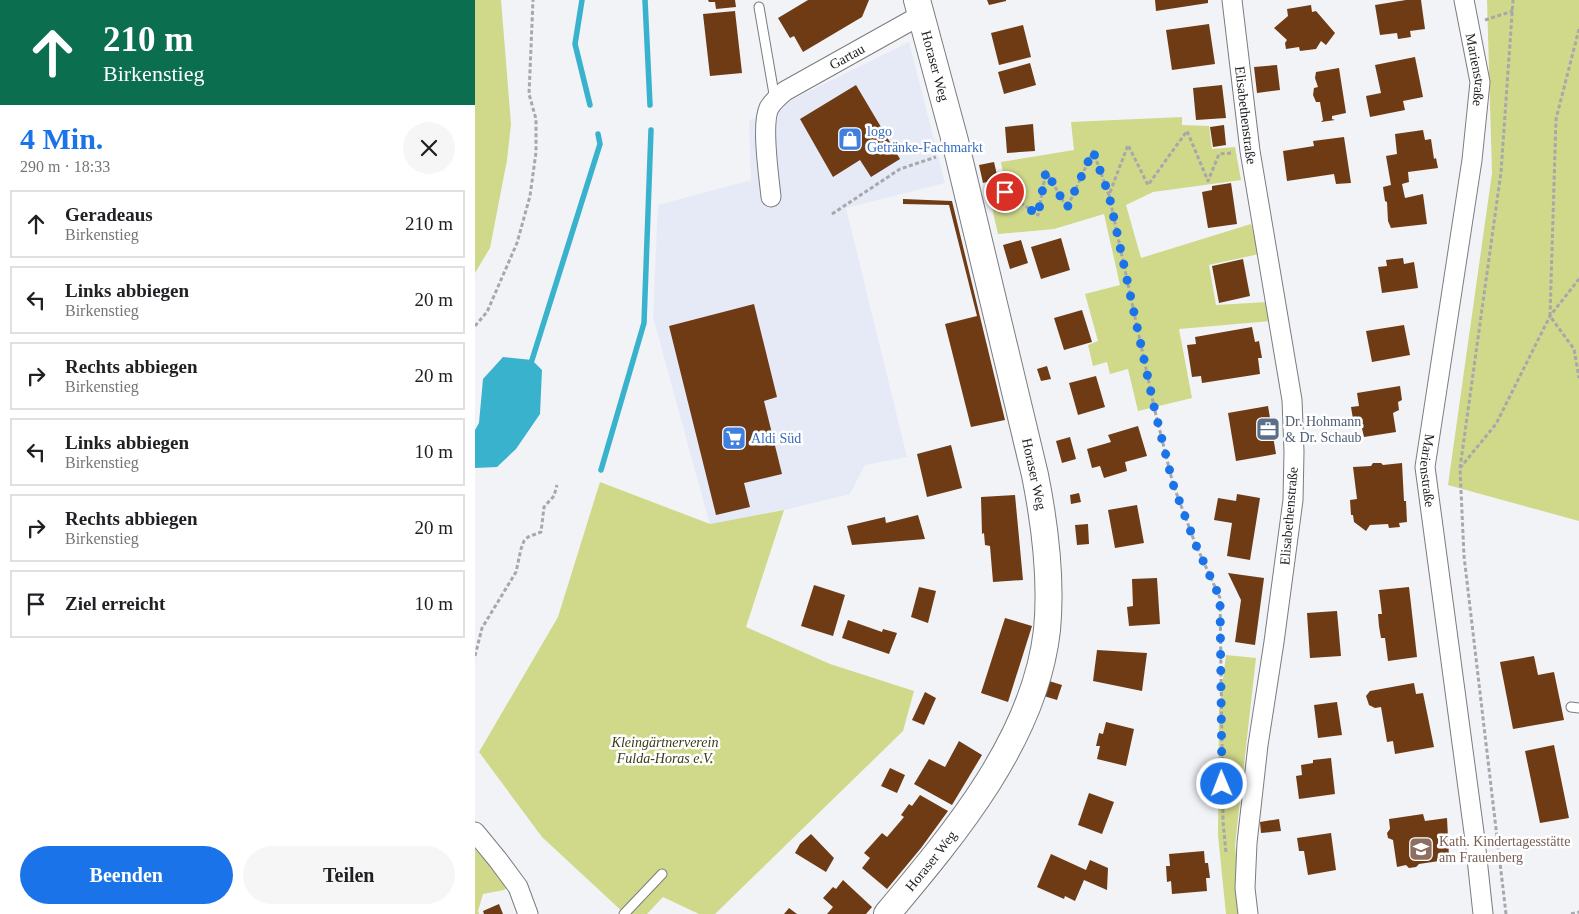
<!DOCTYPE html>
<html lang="de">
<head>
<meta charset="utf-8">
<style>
  body { margin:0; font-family:"Times New Roman",serif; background:#f6f6f6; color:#202124; height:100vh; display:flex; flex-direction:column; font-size:19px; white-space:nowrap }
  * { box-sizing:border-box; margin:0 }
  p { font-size:16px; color:#757577 }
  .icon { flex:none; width:28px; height:28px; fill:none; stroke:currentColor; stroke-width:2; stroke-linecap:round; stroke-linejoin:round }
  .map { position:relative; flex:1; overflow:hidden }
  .details { display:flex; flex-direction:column; background:#fff; width:475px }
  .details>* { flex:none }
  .top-card { background:#0b6e4f; color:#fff; overflow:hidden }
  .pin { position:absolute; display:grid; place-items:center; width:42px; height:42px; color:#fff; margin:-21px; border:2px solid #fff; border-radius:50%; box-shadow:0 1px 5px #0007 }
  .me { position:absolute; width:55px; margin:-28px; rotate:359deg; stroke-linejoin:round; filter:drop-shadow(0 0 4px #0008) }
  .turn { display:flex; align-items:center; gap:18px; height:105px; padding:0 20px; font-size:22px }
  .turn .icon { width:65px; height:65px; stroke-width:2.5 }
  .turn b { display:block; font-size:35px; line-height:42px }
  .round { display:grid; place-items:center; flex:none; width:52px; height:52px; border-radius:26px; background:#f6f6f6 }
  .overview { display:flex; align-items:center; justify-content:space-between; height:85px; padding:0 20px }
  h1 { font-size:30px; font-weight:700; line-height:38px; color:#1a73e8 }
  .action { display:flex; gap:10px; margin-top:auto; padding:10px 20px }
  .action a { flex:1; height:58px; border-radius:30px; background:#1a73e8; color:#fff; font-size:20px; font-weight:700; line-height:58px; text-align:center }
  .action a+a { background:#f6f6f6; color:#202124 }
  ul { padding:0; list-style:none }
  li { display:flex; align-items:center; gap:15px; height:68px; margin:0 10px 8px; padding:0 10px; border:2px solid #e0e0e0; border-radius:0px }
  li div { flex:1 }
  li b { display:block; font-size:19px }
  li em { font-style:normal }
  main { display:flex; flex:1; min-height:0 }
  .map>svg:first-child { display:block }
  .built { fill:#e6eaf6 }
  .green { fill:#d0d889 }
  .water { fill:#39b2cd }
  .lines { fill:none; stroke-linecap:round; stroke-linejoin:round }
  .stream { stroke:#39b2cd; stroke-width:5.5 }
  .building { fill:#6e3b14 }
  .service-casing { stroke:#7a7c7f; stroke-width:11 }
  .minor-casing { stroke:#7a7c7f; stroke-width:21 }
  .secondary-casing { stroke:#7a7c7f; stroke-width:28 }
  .path { stroke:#a6a8ab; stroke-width:3; stroke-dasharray:4 2.5; stroke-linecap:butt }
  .service { stroke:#fff; stroke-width:9 }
  .minor { stroke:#fff; stroke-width:19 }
  .secondary { stroke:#fff; stroke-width:26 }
  .route { stroke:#1a73e8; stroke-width:9; stroke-dasharray:0 16.2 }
  .labels { text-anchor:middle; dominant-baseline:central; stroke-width:5; stroke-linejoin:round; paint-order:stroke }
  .street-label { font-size:14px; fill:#212224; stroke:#fff }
  .shop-label { font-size:14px; fill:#366cbe; stroke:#fff; text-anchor:start }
  .service-label { font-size:14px; fill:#4e5e75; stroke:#fff; text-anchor:start }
  .park-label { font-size:14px; font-style:italic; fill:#393b16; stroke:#fff }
  .education-label { font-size:14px; fill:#785e54; stroke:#fff; text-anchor:start }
</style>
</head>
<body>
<main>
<section class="details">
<div class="top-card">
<div class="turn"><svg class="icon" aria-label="ahead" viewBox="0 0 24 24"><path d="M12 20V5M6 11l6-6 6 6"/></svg><div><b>210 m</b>Birkenstieg</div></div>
</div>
<div class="overview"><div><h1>4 Min.</h1><p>290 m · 18:33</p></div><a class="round"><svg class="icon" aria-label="close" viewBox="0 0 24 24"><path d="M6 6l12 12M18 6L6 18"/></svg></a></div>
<ul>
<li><svg class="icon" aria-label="ahead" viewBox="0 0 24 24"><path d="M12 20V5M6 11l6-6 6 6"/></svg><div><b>Geradeaus</b><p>Birkenstieg</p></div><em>210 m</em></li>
<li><svg class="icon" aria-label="left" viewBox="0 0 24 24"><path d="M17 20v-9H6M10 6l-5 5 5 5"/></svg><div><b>Links abbiegen</b><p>Birkenstieg</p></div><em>20 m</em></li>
<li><svg class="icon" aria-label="right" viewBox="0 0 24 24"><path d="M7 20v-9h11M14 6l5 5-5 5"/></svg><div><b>Rechts abbiegen</b><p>Birkenstieg</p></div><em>20 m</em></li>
<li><svg class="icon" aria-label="left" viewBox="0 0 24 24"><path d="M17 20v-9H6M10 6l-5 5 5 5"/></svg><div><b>Links abbiegen</b><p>Birkenstieg</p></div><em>10 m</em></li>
<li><svg class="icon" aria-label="right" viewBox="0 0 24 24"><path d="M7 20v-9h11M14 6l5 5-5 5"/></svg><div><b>Rechts abbiegen</b><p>Birkenstieg</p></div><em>20 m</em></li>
<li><svg class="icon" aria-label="arrive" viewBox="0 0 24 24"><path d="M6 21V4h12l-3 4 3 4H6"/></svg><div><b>Ziel erreicht</b></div><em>10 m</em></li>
</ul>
<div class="action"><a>Beenden</a><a>Teilen</a></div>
</section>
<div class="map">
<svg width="1104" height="914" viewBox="0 0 1104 914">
  <rect width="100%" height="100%" fill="#f1f3f7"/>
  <path class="built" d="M434,42L470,183L371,208L432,457L390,465L375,494L309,510L235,525L178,317L183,205L276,180L274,121Z"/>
  <path class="green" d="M0,0H26L36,124L32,160L15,248L0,273Z
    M1012,0H1104V521L973,485L1017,173Z
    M707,117V125L734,126L737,149L760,147L766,180L678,192L651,205L666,258L776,224L784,254L734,265L741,305L792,302L796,321L704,329L717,398L663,411L653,369L635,374L632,362L618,366L613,345L623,341L610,294L645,285L629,214L579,229L523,234L515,199L532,195L526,162L599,150L596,122Z
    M125,482L235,524L309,510L271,627L355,664L439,691L428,731L240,914H224L188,897L172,914H150L67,837L4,752L83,617Z
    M751,655L781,658L760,845L766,914H751L743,835L744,711Z
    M0,844L7,856L35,885L29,890L8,894L3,911L4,914H0Z"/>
  <path class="water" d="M28,357L57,360L67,370L65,414L41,449L22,467L0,468V430L4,423L8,379Z"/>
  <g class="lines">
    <path class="stream" d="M107,0L100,44L115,105
      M170,0L175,105
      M57,360L125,144L123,134
      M126,470L169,323L176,130"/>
  </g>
  <path class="building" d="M233,0H260L261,7L241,9L240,2H234Z
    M333,0H394L387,17L328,52L319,36L315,38L303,18Z
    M512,0H531V1L514,5Z
    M680,0H733V3L681,11Z
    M931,0H946L950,29L935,31L936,37L923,39L922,33L905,35L900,5Z
    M836,5L837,12L841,11L860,33L851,45L846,41L841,49L825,51L824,47L811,49L810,43L812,40L799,28L813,16L812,9Z
    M260,11L267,73L235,76L228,14Z
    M734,24L740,64L697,70L691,30Z
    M548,25L556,57L524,65L516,33Z
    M940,57L948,97L928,101L930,110L895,117L891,96L906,93L900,65Z
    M555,63L561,85L529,94L523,72Z
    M802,65L805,90L782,93L779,67Z
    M864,68L871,113L857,116V119L860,120L846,122L848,120L845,102H841L838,95L839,88L843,87L840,78L841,72Z
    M381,85L425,159L396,177L385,160L358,177L325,119Z
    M747,85L751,118L721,120L718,88Z
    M558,124L560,151L532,153L530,127Z
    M749,125L751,145L738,147L735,127Z
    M948,130L950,140L956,139L959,159L961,158L963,168L933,172L934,182L927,184L930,198L948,194L952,224L916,228L913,221L912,202L910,201L908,187L916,185L911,156L922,154L920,134Z
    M869,137L876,183L861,184L859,174L812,181L808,151L839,146L838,141Z
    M519,162L523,179L508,183L504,165Z
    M756,183L762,224L733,228L727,192L737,190V186Z
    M428,199L477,201L530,420L496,427L470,324L502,316L474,205L428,204Z
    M586,238L595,270L566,279L556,247Z
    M546,240L553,263L535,269L528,245Z
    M928,258L929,264L939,262L943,288L907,293L903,267L912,266L911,260Z
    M768,259L775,296L744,303L737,266Z
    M279,304L302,397L289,401L307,474L269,483L275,507L241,515L194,326Z
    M607,310L617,342L589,350L579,318Z
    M929,325L935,355L897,362L891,331Z
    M777,327L780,342L784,341L787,358H783L785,374L727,383L726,376L717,377L712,345L721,344L720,337Z
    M572,366L576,379L566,381L562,369Z
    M621,376L630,407L603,415L594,383Z
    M925,386L927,400L923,402L924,410L918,413L921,432L889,437L886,424L879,425L876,407L884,406L882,393Z
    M793,406L801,454L761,461L753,413Z
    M663,426L672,456L650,462L652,471L629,478L625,466L617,468L612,449L636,442L633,435Z
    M595,437L601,459L587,463L581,441Z
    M476,445L487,488L452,497L442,454Z
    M898,463H906L908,465L927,463L929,501H931L932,522L924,523L925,527L914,528L913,524L895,525L891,531L879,522L878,515H876L875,500L882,499L878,467L896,466Z
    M604,493L606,502L596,504L595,495Z
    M762,494L785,498L775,560L752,556L757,523L739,520L743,498L761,501Z
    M540,495L548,580L518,582L515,546L510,545L509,533L507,534L506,497Z
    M662,505L669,543L640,548L633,510Z
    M443,515L450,539L377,545L372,526L410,517L411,523Z
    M613,524L614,544L602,545L600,525Z
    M753,573L789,578L780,645L760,642L766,600Z
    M682,578L685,624L654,626L652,607L658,606L657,579Z
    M339,585L370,595L358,636L326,626Z
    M444,587L461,591L453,623L436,617Z
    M934,587L942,657L913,661L910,638H906L904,626L903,614H907L904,590Z
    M862,611L866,656L835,658L832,613Z
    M530,618L557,626L533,702L506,693Z
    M373,620L407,632L408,629L422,633L414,654L367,638Z
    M622,650L672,653L667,691L618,681Z
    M1059,656L1063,675L1079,672L1089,720L1038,729L1025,662Z
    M574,681L587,685L582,700L569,696Z
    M939,683L941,694L948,693L959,747L920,754L918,741L912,742L906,707L900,708L894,705L891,696L895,691Z
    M450,692L461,698L449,725L437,720Z
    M862,702L867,735L843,738L839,705Z
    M631,722L659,729L651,766L622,759L625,746H621L624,733L628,734Z
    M484,741L507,755L477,805L439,784L454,759L470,767Z
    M1079,745L1094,818L1065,823L1050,751Z
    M856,758L860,794L824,799L821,776L827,775L826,765L838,763V760Z
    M415,768L430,775L422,793L406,786Z
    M614,793L639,802L627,834L603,825Z
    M445,795L473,811L446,848L412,889L387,868L395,858L389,853L407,833L412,837L429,817L426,815L434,804L437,806Z
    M948,814L950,821L972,818L974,857L963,859L964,861L944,864L941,867L934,868L931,865L922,867L918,840L913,838L912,833L915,829L914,819Z
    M804,819L806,831L786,833L785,822Z
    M856,833L861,870L833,875L829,851H824L822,838Z
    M336,834L359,858L351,872L320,853L325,844Z
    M729,851L730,863H733L735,878H731L732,891L697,894L696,881L692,882L691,866H695L694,854Z
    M576,854L611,870L615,860L633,868L632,890L609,880L600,901L590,896L589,899L562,887Z
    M368,880L397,907L391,914H352L358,907L348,898L358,887L361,889Z
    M24,904L28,914H9L8,911Z
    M314,908L322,914H309Z"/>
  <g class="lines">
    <g class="service-casing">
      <path id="service" d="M284,7L300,100
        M1096,707L1104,708
        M149,914L187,874"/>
    </g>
    <g class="minor-casing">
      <g id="minor">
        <path id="s1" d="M757,0L775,151L817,400L819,452L818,500L799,642L783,745L772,843L770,888L773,914"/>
        <path id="s2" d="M989,0L1005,82L997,160L950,467L1000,840L1008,914"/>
        <path id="s3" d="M296,197C294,176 286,125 294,108C298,101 304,96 310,91L446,15"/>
        <path d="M0,832L23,860L43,887L53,914"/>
      </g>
    </g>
    <g class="secondary-casing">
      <g id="secondary">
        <path id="s4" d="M412,914C480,833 560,738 572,630C577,578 570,525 560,475L480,141L442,0"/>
      </g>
    </g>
    <path class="path" d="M1010,20L1038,11
      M1104,29L1081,119L1075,316L1099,349L1104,378
      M634,195L680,411L698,484L720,543L745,598L748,821L751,853
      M517,196L531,192L563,215L571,171L592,208L618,151L634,195L653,145L673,185L712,131L733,181L744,154L757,153
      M357,214L425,169L461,157
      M0,326L12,312L42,243L55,196L61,152V119L54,94L58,0
      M985,468L1021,424L1075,316L1104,279
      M0,656L7,628L41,572L46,549L49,541L53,537L66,532L69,507L79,496L82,485
      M1031,914L989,556L985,468L1026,172L1038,0
      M1096,914L1104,912"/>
    <use href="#service" class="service"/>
    <use href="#minor" class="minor"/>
    <use href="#secondary" class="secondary"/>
  </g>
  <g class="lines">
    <path class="route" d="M530,192L563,215L571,171L592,208L618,151L634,195L680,411L698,484L720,543L745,598L747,784"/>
  </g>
  <defs>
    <g id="shop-square" transform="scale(1.25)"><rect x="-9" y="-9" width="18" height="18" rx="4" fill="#3f7fe0" stroke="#fff"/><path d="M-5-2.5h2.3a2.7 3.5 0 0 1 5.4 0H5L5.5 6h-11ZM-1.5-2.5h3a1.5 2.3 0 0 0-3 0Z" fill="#fff"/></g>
    <g id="office-square" transform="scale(1.25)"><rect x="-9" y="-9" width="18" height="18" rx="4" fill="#5c6f8a" stroke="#fff"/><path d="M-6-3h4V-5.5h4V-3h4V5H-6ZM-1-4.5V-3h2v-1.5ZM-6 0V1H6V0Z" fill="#fff"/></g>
    <g id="supermarket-square" transform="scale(1.25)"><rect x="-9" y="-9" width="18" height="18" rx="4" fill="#3f7fe0" stroke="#fff"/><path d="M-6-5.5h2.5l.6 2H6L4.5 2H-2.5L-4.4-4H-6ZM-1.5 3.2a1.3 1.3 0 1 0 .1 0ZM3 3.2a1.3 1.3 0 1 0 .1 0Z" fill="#fff"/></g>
    <g id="school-square" transform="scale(1.25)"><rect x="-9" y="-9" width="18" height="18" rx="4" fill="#8d6e63" stroke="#fff"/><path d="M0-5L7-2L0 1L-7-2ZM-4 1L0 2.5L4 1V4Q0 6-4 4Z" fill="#fff"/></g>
  </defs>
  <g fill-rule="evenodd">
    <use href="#shop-square" x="375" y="139"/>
    <use href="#office-square" x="793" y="429"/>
    <use href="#supermarket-square" x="259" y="438"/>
    <use href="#school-square" x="946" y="849"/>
  </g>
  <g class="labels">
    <g class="street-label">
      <text stroke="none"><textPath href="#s3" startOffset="184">Gartau</textPath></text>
      <text transform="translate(460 66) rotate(75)">Horaser Weg</text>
      <text stroke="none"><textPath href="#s2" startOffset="71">Marienstraße</textPath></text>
      <text stroke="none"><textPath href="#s1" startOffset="116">Elisabethenstraße</textPath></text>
      <text stroke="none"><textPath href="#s2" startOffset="476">Marienstraße</textPath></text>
      <text transform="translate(559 474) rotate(78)">Horaser Weg</text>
      <text transform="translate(814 516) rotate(-85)">Elisabethenstraße</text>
      <text stroke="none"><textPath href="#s4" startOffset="69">Horaser Weg</textPath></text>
    </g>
    <g class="shop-label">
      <text x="392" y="131">logo<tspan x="392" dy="16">Getränke-Fachmarkt</tspan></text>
      <text x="276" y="438">Aldi Süd</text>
    </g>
    <g class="service-label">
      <text x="810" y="421">Dr. Hohmann<tspan x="810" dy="16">&amp; Dr. Schaub</tspan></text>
    </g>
    <g class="park-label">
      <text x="190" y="742">Kleingärtnerverein<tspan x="190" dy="16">Fulda-Horas e.V.</tspan></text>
    </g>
    <g class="education-label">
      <text x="964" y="841">Kath. Kindertagesstätte<tspan x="964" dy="16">am Frauenberg</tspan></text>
    </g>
  </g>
</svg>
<div class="pin" style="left:530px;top:192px;background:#d93025"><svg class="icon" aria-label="arrive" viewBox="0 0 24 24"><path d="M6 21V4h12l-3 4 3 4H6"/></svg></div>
<svg class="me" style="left:747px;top:784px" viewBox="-20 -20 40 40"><circle r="17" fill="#1a73e8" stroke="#fff" stroke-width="3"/><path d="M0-11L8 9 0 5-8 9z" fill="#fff"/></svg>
</div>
</main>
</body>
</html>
